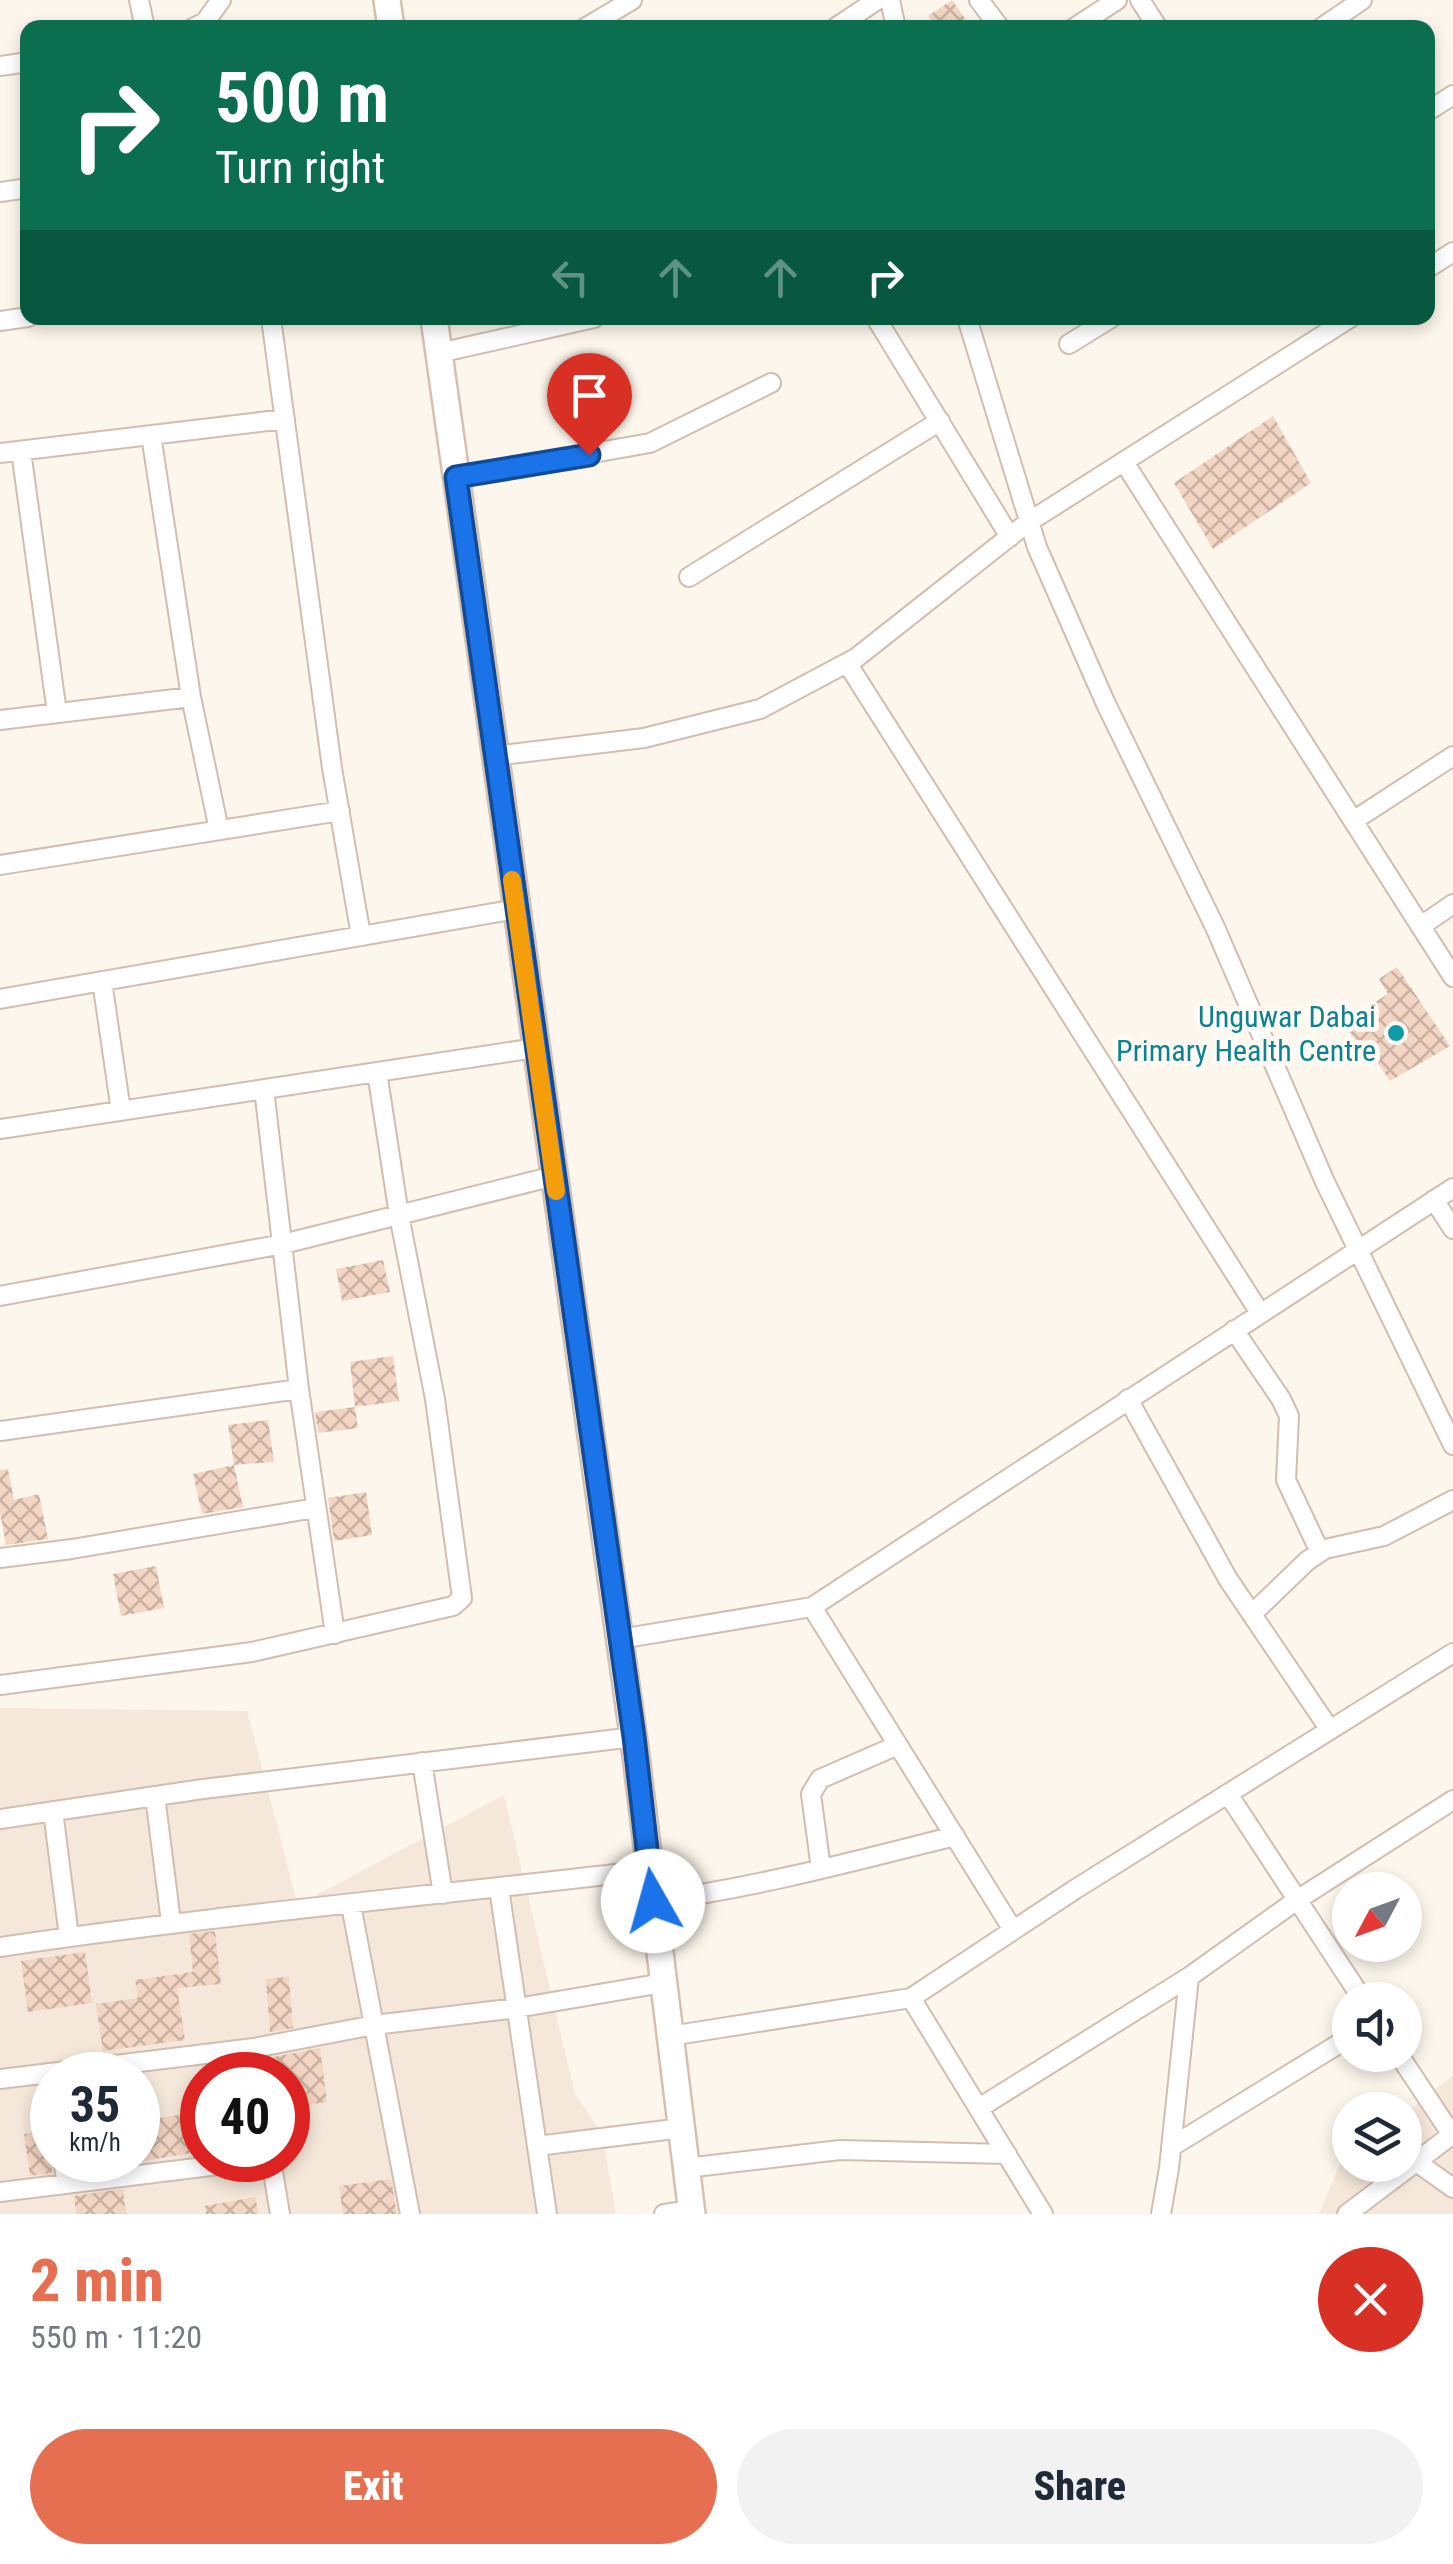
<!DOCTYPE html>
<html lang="en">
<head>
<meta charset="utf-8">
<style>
  body { margin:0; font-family:"Roboto Condensed",sans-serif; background:#f2f2f3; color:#1f2937; height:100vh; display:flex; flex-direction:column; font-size:38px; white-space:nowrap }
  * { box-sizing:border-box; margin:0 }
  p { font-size:32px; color:#747a83 }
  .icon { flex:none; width:55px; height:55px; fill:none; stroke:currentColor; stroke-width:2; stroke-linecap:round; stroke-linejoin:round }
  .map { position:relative; height:2214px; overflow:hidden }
  .details { display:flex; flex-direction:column; background:#fff; flex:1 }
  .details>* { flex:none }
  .top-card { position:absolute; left:20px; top:20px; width:1415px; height:305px; border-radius:20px; box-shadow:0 5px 15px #0003; background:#0b6e4f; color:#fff; overflow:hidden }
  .needle { width:65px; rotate:229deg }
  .tools { position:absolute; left:1332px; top:1872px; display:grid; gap:20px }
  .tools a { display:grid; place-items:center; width:90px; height:90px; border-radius:50%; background:#fff; box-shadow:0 5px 15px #0003; font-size:50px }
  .speed { position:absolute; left:30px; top:2052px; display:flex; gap:20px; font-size:50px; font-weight:700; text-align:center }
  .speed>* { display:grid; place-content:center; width:130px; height:130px; border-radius:50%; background:#fff; box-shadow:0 5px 15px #0003; line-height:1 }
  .speed small { font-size:25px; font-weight:400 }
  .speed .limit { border:15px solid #d22; background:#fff; color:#111 }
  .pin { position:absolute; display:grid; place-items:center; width:85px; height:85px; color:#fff; margin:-102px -42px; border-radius:50% 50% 50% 0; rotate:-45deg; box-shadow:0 0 10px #0007 }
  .pin .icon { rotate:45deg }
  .me { position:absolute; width:110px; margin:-55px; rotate:353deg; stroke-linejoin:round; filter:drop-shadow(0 0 8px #0008) }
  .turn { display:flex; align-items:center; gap:35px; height:210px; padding:0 30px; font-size:45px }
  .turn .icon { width:130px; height:130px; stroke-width:2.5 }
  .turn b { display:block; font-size:70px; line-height:85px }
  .lanes { display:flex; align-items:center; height:95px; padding:0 30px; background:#0003; justify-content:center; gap:50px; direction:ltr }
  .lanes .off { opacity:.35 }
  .round { display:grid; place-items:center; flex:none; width:105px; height:105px; border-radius:52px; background:#f2f2f3 }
  .head { display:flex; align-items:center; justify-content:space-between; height:170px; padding:0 30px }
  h1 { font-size:60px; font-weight:800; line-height:75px; color:#e76f51 }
  .button { display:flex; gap:20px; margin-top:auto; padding:20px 30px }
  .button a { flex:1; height:115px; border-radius:60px; background:#e76f51; color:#fff; font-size:40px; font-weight:800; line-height:115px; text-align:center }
  .button a+a { background:#f2f2f3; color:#1f2937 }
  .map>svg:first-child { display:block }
  .residential { fill:#f5e8da; fill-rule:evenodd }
  .building { fill:url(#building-cross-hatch) }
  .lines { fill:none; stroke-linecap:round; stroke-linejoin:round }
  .street-casing { stroke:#d1beb0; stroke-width:22 }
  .secondary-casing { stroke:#d6c0b0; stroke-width:30 }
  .street { stroke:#fff; stroke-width:18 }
  .secondary { stroke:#fff; stroke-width:25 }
  .route-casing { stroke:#114b97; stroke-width:25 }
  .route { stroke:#1a73e8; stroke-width:18 }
  .slow { stroke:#f59e0b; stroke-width:18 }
  .culture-dot { fill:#0f9aa8; stroke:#fffaf3; stroke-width:4 }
  .labels { text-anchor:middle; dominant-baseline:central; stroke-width:10; stroke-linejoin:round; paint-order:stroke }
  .culture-label { font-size:30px; fill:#0d838f; stroke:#fffaf3; text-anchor:end }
</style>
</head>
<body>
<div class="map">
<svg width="1453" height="2214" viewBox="0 0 1453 2214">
  <defs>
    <pattern id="building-cross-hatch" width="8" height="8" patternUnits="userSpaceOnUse" patternTransform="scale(2.5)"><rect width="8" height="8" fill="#f3d5c3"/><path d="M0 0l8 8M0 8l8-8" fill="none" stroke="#cab0a1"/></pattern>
  </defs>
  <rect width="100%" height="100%" fill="#fdf6ec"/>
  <path class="residential" d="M0,1708L247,1711L298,1905L504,1795L575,2094L602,2134L616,2214H0ZM52,2075H138V2160H52ZM202,2075H288V2160H202Z
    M1453,2075V2214H1319L1339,2166L1350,2157V2165H1405V2114Z"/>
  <path class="building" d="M952,0L966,20L955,28H937L928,16Z
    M1273,416L1311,483L1213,549L1174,483Z
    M1397,967L1450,1046L1390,1081L1365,1044L1360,1048L1343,1022L1388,994L1379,979Z
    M383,1260L390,1292L342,1301L336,1269Z
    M393,1356L399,1401L355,1407L350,1362Z
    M355,1407L358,1428L318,1433L315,1412Z
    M268,1420L274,1462L234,1465L228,1425Z
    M234,1465L243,1507L202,1514L193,1474Z
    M8,1469L14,1500L39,1494L48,1539L6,1545L0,1512V1470Z
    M366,1492L372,1535L334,1541L328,1498Z
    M156,1566L164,1608L121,1616L113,1574Z
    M215,1931L221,1984L177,1988L185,2040L103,2051L96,2004L138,1998L135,1980L193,1972L189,1934Z
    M85,1952L92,2003L28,2012L21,1961Z
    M289,1977L293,2028L270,2032L266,1979Z
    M320,2048L327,2102L288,2107V2075H270L268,2058Z
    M196,2112L202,2151L138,2162V2122Z
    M49,2131L52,2173L30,2176L24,2134Z
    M89,2160H120V2165L90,2168Z
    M391,2179L397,2214H343L339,2186Z
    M123,2189L126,2214H76L74,2196Z
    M255,2197L259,2214H206L205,2206Z"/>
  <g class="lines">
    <g class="street-casing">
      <path id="street" d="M139,0L145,28
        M890,0L896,28
        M979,0L1000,28
        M1140,0L1158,28
        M193,28L205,22L221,0
        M585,28L632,0
        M835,28L877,0
        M1074,28L1117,0
        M1321,28L1362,0
        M0,66L28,62
        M1428,111L1453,95
        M0,192L28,188
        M1428,268L1453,252
        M271,318L332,768L361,936
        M876,318L1010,537
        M967,318L1037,547L1106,704L1215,927L1325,1182L1453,1445
        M0,321L28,317
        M1069,344L1111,318
        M439,353L594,318
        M151,435L191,697L219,830
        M21,451L57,713
        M0,453L285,419
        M1124,462L1453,977
        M456,477L650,443L771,383
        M689,577L940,421
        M847,663L1260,1313
        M0,720L191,697
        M494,756L644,738L760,709L856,658L1027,523L1350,318
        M1353,821L1453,756
        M0,865L340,811
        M1421,926L1453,904
        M102,981L121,1111
        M0,999L516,909
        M264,1089L299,1389L335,1634
        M0,1129L536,1048
        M1434,1200L1453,1229
        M0,1296L283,1244L554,1176
        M1234,1330L1281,1399L1289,1416L1286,1480L1320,1552
        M1128,1399L1228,1579L1330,1730
        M0,1431L299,1389
        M0,1558L72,1549L315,1508
        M812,1607L1013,1930
        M1252,1614L1307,1561L1325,1549L1384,1536L1453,1500
        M620,1639L812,1607L1453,1188
        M0,1685L252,1652L453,1606L462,1598L435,1399L399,1215L377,1072
        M422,1762L443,1894
        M1228,1794L1363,2000
        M155,1796L171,1922
        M53,1811L69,1937
        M0,1819L203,1789L634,1737
        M821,1869L811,1794L820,1779L898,1745
        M499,1888L547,2214
        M653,1901C755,1888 855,1861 955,1836
        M351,1905L410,2214
        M0,1947C215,1915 432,1896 649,1870
        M911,1998L1043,2214
        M670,2036L911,1998L1074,1890L1453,1653
        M254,2048L258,2075
        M1399,2055L1452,2135
        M47,2073L52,2102
        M0,2079L254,2048L374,2025L517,2008L663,1983
        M979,2108L1189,1977L1297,1900L1453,1800
        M537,2146L682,2128
        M1171,2147L1350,2037
        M63,2160L67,2184
        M271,2160L280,2214
        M1418,2163L1453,2188
        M686,2168L840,2150L1007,2154
        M0,2192L260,2160
        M664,2214L692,2210
        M1161,2214L1169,2168L1189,1977
        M1347,2214L1453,2134"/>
    </g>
    <g class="secondary-casing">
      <path id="secondary" d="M387,0L391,28
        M434,318L636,1756L692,2214"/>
    </g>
    <use href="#street" class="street"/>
    <use href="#secondary" class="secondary"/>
  </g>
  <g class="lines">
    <g class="route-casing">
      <path id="route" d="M589,455L456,477L634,1737L653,1901"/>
    </g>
    <use href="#route" class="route"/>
    <path class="slow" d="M512,880L556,1191"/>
  </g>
  <circle class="culture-dot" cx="1396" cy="1033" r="10"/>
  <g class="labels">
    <g class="culture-label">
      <text x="1376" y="1016">Unguwar Dabai<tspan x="1376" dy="34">Primary Health Centre</tspan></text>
    </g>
  </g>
</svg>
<div class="tools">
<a><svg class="needle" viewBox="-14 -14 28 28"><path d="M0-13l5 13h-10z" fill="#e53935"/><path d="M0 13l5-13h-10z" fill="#747a83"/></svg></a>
<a><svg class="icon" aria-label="sound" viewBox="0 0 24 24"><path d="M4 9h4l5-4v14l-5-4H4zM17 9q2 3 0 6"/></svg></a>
<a><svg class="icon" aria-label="layers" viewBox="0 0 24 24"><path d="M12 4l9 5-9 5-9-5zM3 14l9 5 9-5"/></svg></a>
</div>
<div class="speed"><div>35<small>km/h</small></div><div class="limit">40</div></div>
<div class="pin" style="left:589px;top:455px;background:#d93025"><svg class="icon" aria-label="arrive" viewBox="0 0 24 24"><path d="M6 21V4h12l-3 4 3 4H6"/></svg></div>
<svg class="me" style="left:653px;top:1901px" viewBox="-20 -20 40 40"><circle r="19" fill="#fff"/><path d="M0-13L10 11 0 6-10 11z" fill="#1a73e8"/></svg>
<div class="top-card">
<div class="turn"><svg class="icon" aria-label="right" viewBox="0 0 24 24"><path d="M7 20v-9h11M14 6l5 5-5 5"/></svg><div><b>500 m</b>Turn right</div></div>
<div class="lanes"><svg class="icon off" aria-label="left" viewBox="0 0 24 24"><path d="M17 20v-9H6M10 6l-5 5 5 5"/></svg><svg class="icon off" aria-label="ahead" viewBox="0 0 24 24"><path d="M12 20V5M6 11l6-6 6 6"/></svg><svg class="icon off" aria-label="ahead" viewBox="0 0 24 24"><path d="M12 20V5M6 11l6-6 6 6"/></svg><svg class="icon" aria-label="right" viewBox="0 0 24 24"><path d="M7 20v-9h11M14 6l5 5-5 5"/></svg></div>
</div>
</div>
<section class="details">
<div class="head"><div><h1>2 min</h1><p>550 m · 11:20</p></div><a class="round" style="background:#d93025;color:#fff"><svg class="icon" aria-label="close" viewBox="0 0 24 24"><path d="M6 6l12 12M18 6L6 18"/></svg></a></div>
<div class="button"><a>Exit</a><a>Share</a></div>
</section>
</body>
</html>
